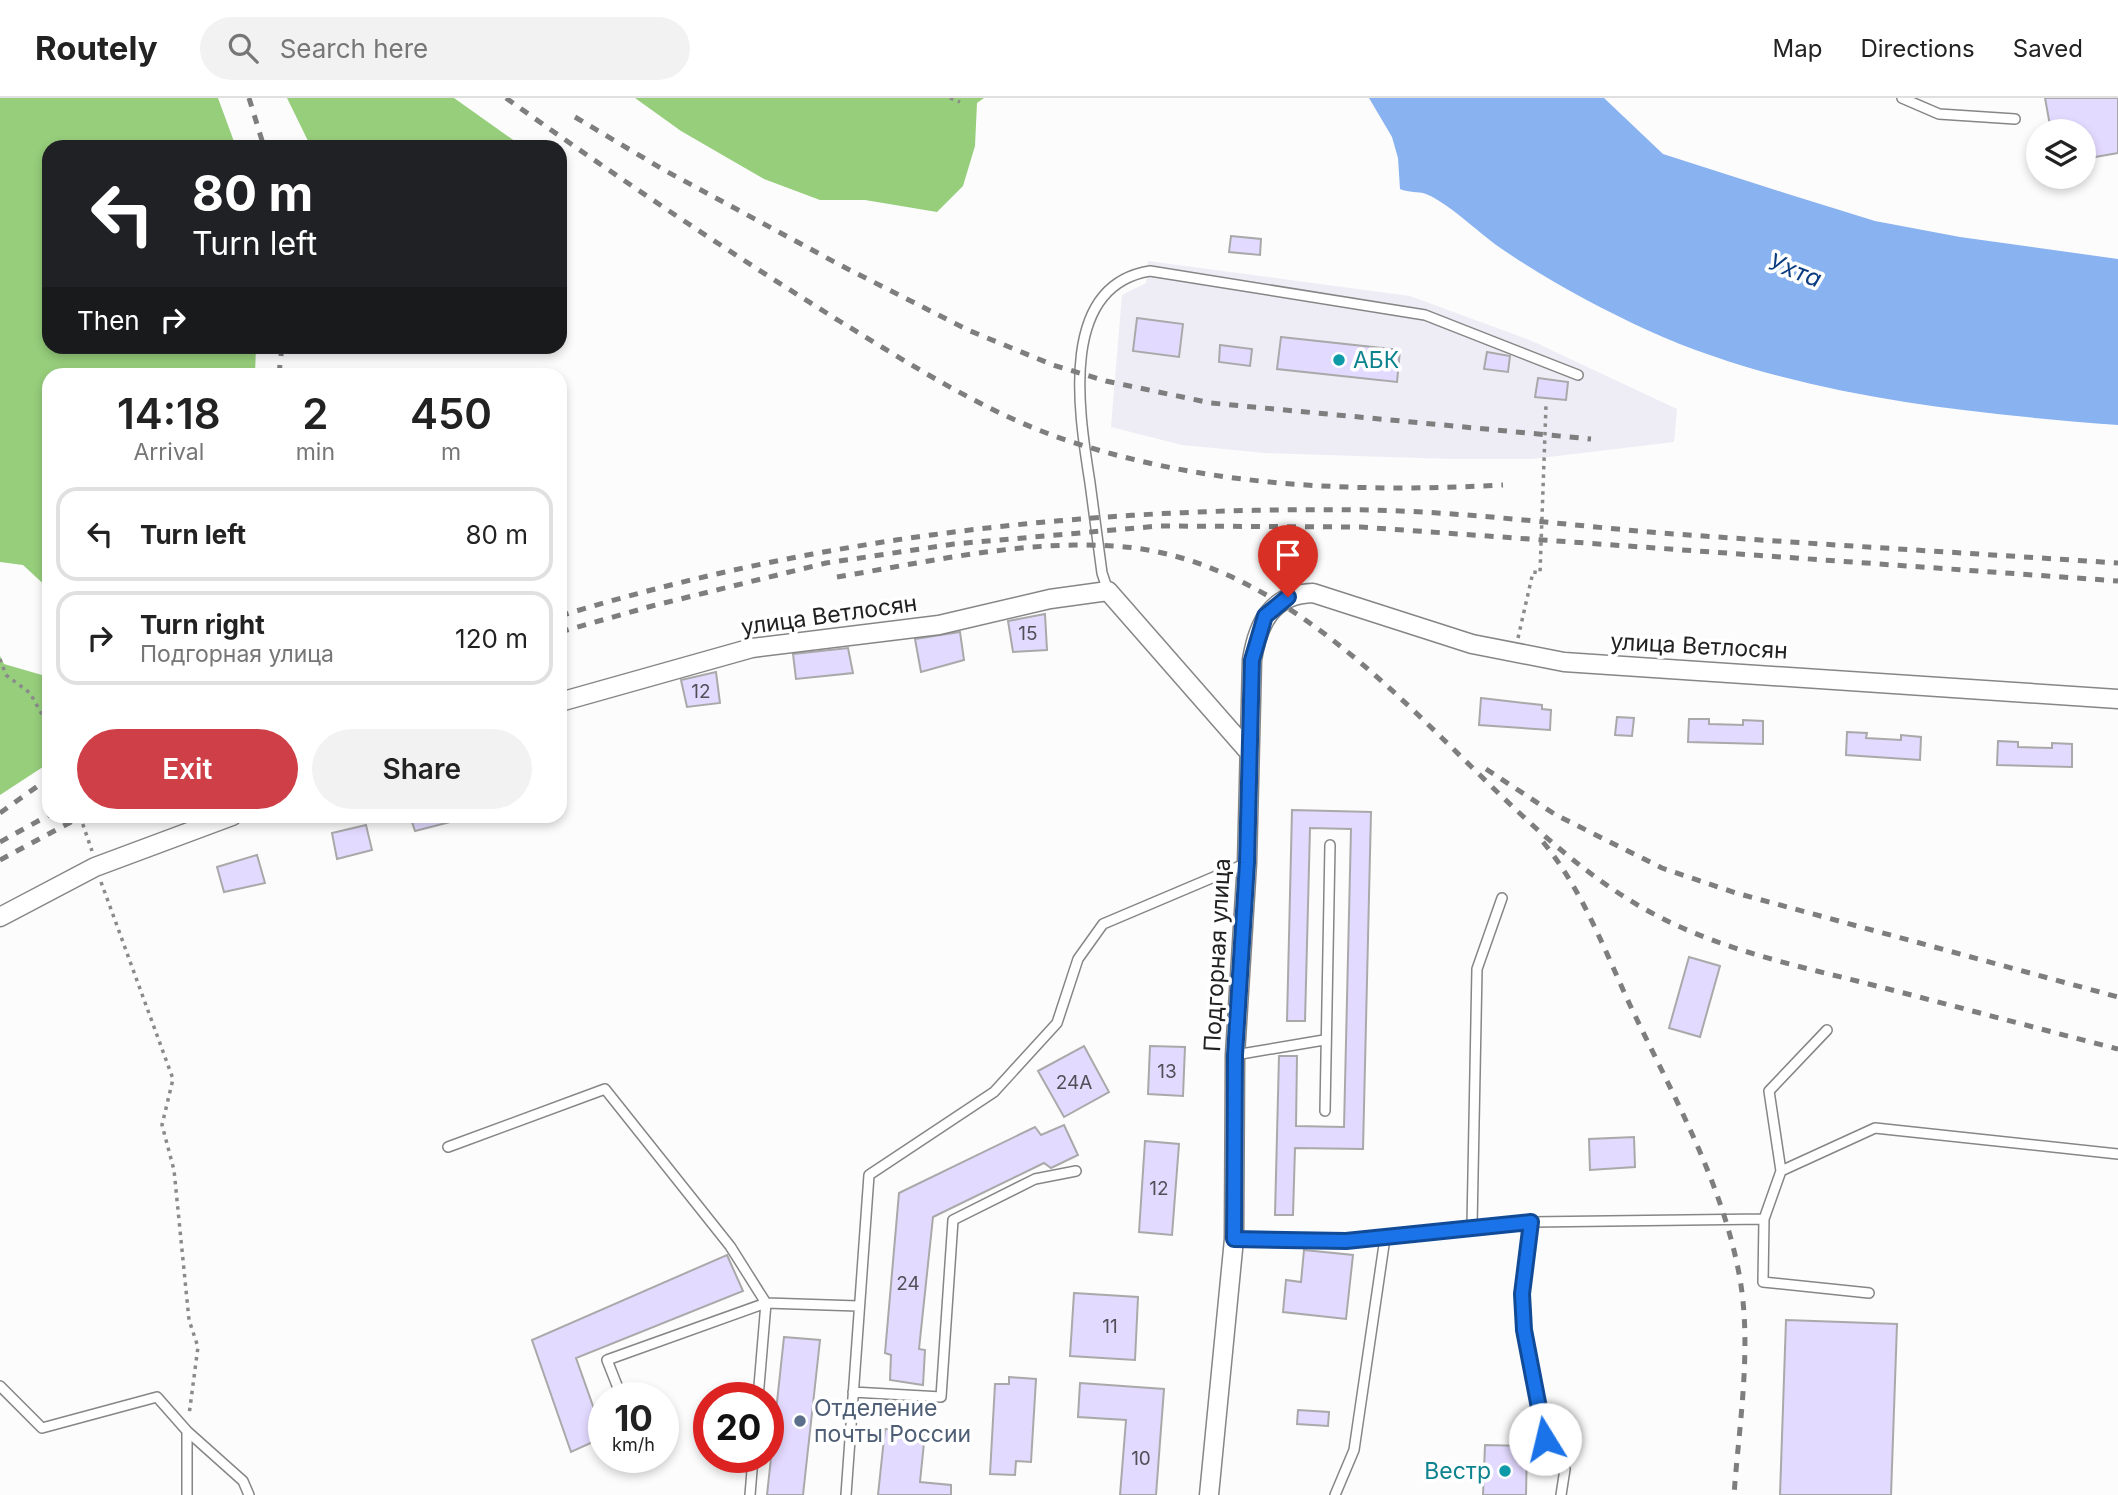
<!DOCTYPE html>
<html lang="en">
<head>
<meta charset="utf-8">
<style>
  body { margin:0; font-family:Inter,sans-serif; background:#f2f2f2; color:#222; height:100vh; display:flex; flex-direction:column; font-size:26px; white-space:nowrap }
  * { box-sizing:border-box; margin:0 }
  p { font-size:23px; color:#767676 }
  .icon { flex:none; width:38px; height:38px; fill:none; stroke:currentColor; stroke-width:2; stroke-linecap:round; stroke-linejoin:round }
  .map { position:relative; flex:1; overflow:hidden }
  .sheet { position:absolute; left:42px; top:270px; width:525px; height:455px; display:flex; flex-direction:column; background:#fff; border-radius:21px; box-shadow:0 4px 10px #0003 }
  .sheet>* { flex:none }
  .banner { position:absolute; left:42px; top:42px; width:525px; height:214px; border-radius:21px; box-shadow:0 4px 10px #0003; background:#202124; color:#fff; overflow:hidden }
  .controls { position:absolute; left:2026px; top:21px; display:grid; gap:14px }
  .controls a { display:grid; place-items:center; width:70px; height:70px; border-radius:50%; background:#fff; box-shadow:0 4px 10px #0003; font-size:35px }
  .speed { position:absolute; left:588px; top:1284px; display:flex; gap:14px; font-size:35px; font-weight:700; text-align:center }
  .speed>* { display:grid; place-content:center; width:91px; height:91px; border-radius:50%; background:#fff; box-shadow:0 4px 10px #0003; line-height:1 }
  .speed small { font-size:18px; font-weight:400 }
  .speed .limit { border:10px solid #d22; background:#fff; color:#111 }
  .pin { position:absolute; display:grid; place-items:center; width:60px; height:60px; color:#fff; margin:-72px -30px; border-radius:50% 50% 50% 0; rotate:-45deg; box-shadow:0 0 7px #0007 }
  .pin .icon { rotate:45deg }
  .me { position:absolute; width:77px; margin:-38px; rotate:351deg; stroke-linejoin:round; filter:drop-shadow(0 0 5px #0008) }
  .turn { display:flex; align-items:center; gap:24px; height:147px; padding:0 35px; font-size:32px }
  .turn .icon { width:91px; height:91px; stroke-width:2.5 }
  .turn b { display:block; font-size:49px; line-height:60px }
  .then { display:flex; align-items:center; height:66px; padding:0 35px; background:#0003; gap:14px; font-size:26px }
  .eta { display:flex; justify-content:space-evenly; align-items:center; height:119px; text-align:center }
  .eta b { font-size:42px; font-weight:600; line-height:49px }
  .primary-button { display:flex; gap:14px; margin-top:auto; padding:14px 35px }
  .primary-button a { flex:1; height:80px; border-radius:42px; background:#cf3f47; color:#fff; font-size:28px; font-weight:600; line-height:80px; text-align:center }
  .primary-button a+a { background:#f2f2f2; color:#222 }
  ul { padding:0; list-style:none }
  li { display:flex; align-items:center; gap:21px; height:94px; margin:0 14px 10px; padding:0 21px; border:4px solid #e0e0e0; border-radius:21px }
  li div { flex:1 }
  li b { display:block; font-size:26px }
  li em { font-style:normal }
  header { display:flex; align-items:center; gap:42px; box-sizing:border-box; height:98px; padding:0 35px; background:#fff; border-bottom:2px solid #e0e0e0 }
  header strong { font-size:33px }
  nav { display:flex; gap:38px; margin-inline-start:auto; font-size:24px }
  .search { width:490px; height:63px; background:#f2f2f2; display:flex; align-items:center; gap:18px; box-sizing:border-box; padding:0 24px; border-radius:38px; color:#767676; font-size:26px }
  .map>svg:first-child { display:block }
  .built { fill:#eeedf6 }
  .forest { fill:#96ce7b }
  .water { fill:#89b2f0 }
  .building { fill:#e3daff; stroke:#a9a9aa; stroke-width:2 }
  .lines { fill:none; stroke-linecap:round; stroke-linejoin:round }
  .service-casing { stroke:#868687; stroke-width:12 }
  .minor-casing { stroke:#868687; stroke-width:21 }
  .path { stroke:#8a8a8b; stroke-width:3.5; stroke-dasharray:3.5 5; stroke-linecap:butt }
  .service { stroke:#fff; stroke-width:9 }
  .minor { stroke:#fff; stroke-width:18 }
  .rail { stroke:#7e7e7f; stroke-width:5; stroke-dasharray:9 9; stroke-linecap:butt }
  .route-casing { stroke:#114b97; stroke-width:18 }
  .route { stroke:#1a73e8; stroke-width:12 }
  .culture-dot { fill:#0f9aa8; stroke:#fff; stroke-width:2.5 }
  .service-dot { fill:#5c6f8a; stroke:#fff; stroke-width:2.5 }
  .labels { text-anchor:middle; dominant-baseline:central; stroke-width:7; stroke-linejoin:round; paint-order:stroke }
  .number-label { font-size:19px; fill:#524f59 }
  .culture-label { font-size:23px; fill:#0d838f; stroke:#fff; text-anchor:start }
  .street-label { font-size:23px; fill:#212122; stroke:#fff }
  .service-label { font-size:23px; fill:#4e5e75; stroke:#fff; text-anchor:start }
  .water-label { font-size:24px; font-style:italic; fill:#0c3c80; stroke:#fff }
</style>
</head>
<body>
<header>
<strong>Routely</strong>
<div class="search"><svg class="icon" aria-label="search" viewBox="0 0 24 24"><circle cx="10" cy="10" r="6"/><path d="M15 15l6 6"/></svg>Search here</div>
<nav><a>Map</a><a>Directions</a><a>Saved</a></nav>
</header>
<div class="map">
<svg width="2118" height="1397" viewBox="0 0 2118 1397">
  <rect width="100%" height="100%" fill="#fcfcfd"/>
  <path class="built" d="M1148,163L1410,198L1532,243L1677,311L1674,344L1532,361H1451L1265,355L1182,347L1111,329L1122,197L1146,185Z"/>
  <path class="forest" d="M0,0H218L236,49H49V248L256,249L255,276H49V491L23,467L0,464Z
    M287,0H454L523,49H311Z
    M635,0H984L977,5L975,48L963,88L937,114L865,102H820L764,81L681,33Z
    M0,558L4,566L49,579V665L0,697Z"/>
  <path class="water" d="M1369,0H1604L1663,56L1788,96L1875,123L1960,139L2118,161V327C1962,315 1790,297 1647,232C1597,209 1544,180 1499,149C1479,135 1447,104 1426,96C1418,93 1409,95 1400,91L1398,60L1392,39Z"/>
  <path class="building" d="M2045,0H2118V55L2084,61V33H2051Z
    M1231,138L1261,141L1260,157L1229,154Z
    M1137,220L1183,226L1179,259L1133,253Z
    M1281,239L1400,252L1397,284L1277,271Z
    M1220,247L1252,251L1250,268L1219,264Z
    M1487,254L1510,258L1508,274L1484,271Z
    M1538,280L1568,284L1566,302L1535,299Z
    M1045,516L1047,552L1013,554L1008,523Z
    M960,534L964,562L921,574L915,541Z
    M848,550L853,575L796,581L793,556Z
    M716,574L720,605L687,609L681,582Z
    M1481,600L1542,607V611L1551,612L1550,632L1479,627Z
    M1617,619L1634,620L1632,638L1615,637Z
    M1689,621H1709V626L1743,627V622L1763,623V646L1688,644Z
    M1847,634L1867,635L1866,640L1901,642V637L1921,639L1920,662L1846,657Z
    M1998,643L2018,644V649L2052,650V645L2072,646V669L1997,667Z
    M1292,712L1371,714L1363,1051L1295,1050L1293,1117H1275L1279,958H1297L1296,1028L1344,1029L1351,731L1310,730L1305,923H1287Z
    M410,718H458V722L415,733Z
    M366,727L372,752L337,761L332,735Z
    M257,757L265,785L224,794L217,769Z
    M1689,859L1720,868L1700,939L1669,930Z
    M1084,948L1109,994L1064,1019L1038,973Z
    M1150,948L1185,949L1183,998L1148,996Z
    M1064,1027L1078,1057L1051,1070L1044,1065L933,1119L919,1251L925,1252L923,1287L890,1282L891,1257L885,1255L899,1095L1035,1029L1041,1037Z
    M1634,1039L1635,1069L1590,1072L1589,1041Z
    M1145,1043L1179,1046L1172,1137L1139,1134Z
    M1304,1152L1353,1157L1346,1221L1283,1214L1286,1182L1301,1184Z
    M727,1157L743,1193L576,1260L604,1339L571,1354L532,1242Z
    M1074,1195L1138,1199L1135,1262L1070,1258Z
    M1786,1222L1897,1226L1891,1397H1780Z
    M784,1239L820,1242L803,1397H767Z
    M1009,1279L1036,1281L1031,1364L1016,1363L1015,1377L990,1376L995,1286H1009Z
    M1080,1285L1164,1291L1156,1397H1120L1126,1322L1078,1319Z
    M1298,1312L1329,1314L1328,1328L1297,1326Z
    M885,1331L925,1335L920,1384L951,1387V1397H878Z
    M1485,1347L1527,1348L1526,1397H1483Z"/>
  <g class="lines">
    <g class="service-casing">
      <path id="service" d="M1902,0L1939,16L2015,21
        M1108,493L1102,475C1098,445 1094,415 1090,385C1080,320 1056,188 1150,173L1425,217L1578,277
        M1235,957L1324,942
        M1325,1013L1330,747
        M448,1049L605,991L730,1148L766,1205L858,1208
        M1781,1073L1769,993L1827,932
        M1531,1124L1522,1196L1524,1232L1545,1341L1565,1371L1561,1397
        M1472,1128L1477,871L1502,800
        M1234,1141L1346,1143L1531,1124L1764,1121
        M1869,1195L1763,1184L1764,1121L1781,1073L1875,1030L2118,1056
        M0,1288L42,1330L157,1299L187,1333L243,1383L249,1397
        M853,1294L941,1299L953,1122L1035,1081L1076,1073
        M622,1300L607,1262L766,1205L758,1300
        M187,1333V1397
        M750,1397L753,1360
        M846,1397L869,1077L994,994L1057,925L1078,861L1103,826L1247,765
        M1335,1397L1354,1352L1385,1140"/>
    </g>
    <g class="minor-casing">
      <path id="minor" d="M560,604L752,550L939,527L1050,501L1108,493L1249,654
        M0,819L95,769L232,718
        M1209,1397L1234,1141L1235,957L1247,765L1252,562C1258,525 1272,496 1313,495L1472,546L1564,564L2118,601"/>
    </g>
    <path class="path" d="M950,0L960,4
      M1518,540L1533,474L1540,475L1546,307
      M0,561L6,577L30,595L49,629
      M80,718L92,753
      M101,784L173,981L162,1027L174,1072L189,1222L198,1249L189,1317"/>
    <use href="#service" class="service"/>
    <use href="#minor" class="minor"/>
    <path class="rail" d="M249,0L264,49
      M506,0C615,78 727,153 841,224C913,268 986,315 1066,342C1206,389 1356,395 1503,387
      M575,19L664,72L840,167L968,232L1053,267L1106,283L1211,305L1591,341
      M279,276L282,248
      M837,479C928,464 1021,442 1114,448C1246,456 1352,552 1442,640C1506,702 1571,771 1650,814C1716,850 1789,866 1861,884C1947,906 2032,929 2118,951
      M560,518C822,437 1097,408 1370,412C1467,414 1565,427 1661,435C1813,446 1966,455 2118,465
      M560,534L652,508L826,465L954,446L1159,428L1361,429L2118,483
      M1486,671L1556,717L1662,770L1736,795L2118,899
      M0,715L49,680
      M0,744L49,717
      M1543,744C1582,791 1604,851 1630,907C1671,994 1723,1084 1740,1181C1752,1251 1739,1327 1734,1397
      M0,762L82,718"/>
  </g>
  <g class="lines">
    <g class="route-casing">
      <path id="route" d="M1288,499L1265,518L1252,562L1247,765L1235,957L1234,1141L1346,1143L1531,1124L1522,1196L1524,1232L1545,1341"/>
    </g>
    <use href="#route" class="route"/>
  </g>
  <g class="culture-dot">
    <circle cx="1339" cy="262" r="7"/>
    <circle cx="1505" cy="1373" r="7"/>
  </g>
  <circle class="service-dot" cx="800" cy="1323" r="7"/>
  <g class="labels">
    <g class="number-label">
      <text x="1028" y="535">15</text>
      <text x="701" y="593">12</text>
      <text x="1167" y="973">13</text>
      <text x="1074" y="984">24А</text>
      <text x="1159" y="1090">12</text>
      <text x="908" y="1185">24</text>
      <text x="1110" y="1228">11</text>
      <text x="1141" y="1360">10</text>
    </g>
    <g class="culture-label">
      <text x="1353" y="262">АБК</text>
      <text x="1491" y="1373" text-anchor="end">Вестр</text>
    </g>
    <g class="street-label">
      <text transform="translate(829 517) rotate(-8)">улица Ветлосян</text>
      <text transform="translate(1699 548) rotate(3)">улица Ветлосян</text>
      <text transform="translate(1217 857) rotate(-87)">Подгорная улица</text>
    </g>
    <g class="service-label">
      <text x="814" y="1310">Отделение<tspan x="814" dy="26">почты России</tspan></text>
    </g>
    <g class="water-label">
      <text transform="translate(1795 172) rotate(21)">Ухта</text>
    </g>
  </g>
</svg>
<div class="controls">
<a><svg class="icon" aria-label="layers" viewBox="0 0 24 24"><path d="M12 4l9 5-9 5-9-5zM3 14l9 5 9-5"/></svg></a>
</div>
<div class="speed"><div>10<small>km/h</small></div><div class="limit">20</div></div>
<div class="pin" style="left:1288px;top:499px;background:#d93025"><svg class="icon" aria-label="arrive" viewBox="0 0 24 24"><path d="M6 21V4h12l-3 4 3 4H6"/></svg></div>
<svg class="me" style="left:1545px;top:1341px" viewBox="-20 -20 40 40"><circle r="19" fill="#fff"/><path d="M0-13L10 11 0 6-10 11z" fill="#1a73e8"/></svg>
<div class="banner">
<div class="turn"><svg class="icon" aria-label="left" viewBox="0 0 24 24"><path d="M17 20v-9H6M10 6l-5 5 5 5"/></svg><div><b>80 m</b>Turn left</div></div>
<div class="then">Then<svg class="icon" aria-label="right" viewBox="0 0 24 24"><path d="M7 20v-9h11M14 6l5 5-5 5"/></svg></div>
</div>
<section class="sheet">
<div class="eta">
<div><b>14:18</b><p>Arrival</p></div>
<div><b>2</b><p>min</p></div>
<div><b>450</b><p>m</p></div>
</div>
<ul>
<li><svg class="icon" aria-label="left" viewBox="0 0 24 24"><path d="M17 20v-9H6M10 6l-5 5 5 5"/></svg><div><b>Turn left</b></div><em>80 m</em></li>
<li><svg class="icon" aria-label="right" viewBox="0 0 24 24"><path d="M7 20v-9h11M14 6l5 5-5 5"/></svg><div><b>Turn right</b><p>Подгорная улица</p></div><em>120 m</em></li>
</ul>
<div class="primary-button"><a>Exit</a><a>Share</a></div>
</section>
</div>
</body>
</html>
